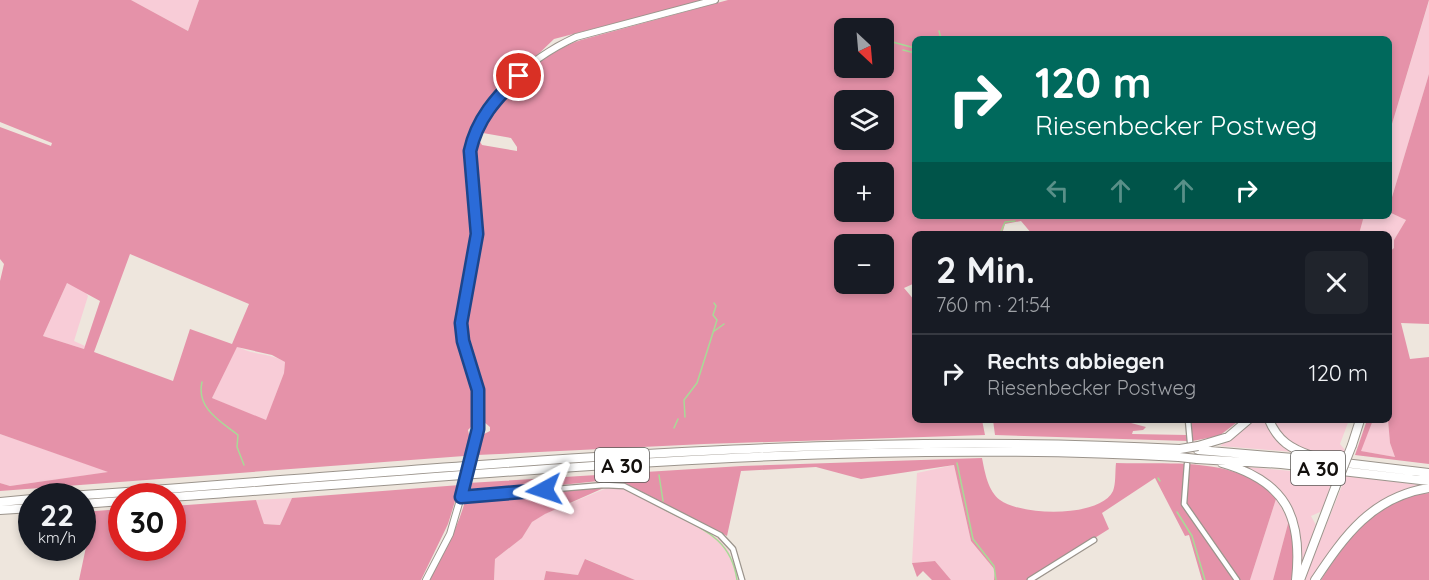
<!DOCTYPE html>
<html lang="de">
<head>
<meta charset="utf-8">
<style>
  body { margin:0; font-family:Quicksand,sans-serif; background:#20242c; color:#f1f3f6; height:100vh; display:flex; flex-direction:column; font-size:22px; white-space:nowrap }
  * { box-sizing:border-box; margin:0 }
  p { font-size:20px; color:#9ea1a6 }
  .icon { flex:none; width:33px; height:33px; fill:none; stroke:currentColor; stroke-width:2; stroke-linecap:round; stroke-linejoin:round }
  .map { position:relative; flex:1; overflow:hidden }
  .details { position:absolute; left:912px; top:231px; width:480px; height:192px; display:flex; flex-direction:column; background:#171b24; border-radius:9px; box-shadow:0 3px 9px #0003 }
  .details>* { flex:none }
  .top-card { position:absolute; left:912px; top:36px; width:480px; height:183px; border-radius:9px; box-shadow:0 3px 9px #0003; background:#00695c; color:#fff; overflow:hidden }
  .needle { width:39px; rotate:154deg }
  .controls { position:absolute; left:834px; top:18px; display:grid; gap:12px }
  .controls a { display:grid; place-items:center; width:60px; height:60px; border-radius:9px; background:#171b24; box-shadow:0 3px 9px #0003; font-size:30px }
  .speed { position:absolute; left:18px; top:483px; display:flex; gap:12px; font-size:30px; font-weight:700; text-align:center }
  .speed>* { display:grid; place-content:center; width:78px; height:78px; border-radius:50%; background:#171b24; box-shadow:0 3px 9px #0003; line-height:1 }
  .speed small { font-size:15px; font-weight:400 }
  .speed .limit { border:9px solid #d22; background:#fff; color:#111 }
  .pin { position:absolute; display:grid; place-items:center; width:51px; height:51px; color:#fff; margin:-26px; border:3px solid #fff; border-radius:50%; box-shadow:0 2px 6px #0007 }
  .me { position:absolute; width:66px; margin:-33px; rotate:265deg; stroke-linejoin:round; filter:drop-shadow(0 0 4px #0008) }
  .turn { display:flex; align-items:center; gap:21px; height:126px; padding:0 24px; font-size:27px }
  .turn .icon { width:78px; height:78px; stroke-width:2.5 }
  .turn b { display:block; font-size:42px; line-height:51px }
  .lanes { display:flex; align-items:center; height:57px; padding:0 24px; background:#0003; justify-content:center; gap:30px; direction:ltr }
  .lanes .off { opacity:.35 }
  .round { display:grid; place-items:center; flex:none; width:63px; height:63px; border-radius:9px; background:#20242c }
  .summary { display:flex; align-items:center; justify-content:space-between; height:102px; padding:0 24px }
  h1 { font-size:36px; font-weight:700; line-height:45px }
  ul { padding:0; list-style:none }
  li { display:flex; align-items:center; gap:18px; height:78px; padding:0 24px; border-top:2px solid #363941 }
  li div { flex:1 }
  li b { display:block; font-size:22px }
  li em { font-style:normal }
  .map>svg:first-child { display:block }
  .green { fill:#f8ccd7 }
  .forest { fill:#e592a9; fill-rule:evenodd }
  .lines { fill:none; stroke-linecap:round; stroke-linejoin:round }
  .stream { stroke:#a9da97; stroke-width:1.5 }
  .street-casing { stroke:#9b948c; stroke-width:7 }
  .secondary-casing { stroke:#9b948c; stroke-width:8 }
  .highway-casing { stroke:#9b948c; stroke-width:10 }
  .street { stroke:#fff; stroke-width:4.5 }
  .secondary { stroke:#fff; stroke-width:6 }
  .highway { stroke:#fff; stroke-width:8 }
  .secondary-bridge-casing { stroke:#9b948c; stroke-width:8; stroke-linecap:butt }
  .highway-bridge-casing { stroke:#9b948c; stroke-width:10; stroke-linecap:butt }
  .secondary-bridge { stroke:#fff; stroke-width:6 }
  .highway-bridge { stroke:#fff; stroke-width:8 }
  .route-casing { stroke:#1c468c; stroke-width:15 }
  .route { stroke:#2b6bd8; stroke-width:10 }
  .labels { text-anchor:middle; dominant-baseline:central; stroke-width:4.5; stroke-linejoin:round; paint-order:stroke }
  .shield { fill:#fff; stroke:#5a5856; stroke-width:1.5 }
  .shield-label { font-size:20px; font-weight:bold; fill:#13100d }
</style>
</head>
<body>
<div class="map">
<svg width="1429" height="580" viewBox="0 0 1429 580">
  <rect width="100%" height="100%" fill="#eee6dd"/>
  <path class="green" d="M131,0H199L188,31Z
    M1429,1V74L1389,207V134Z
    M1389,212L1406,220L1394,240V248L1389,252V234H1359L1364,216H1389Z
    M67,283L84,290L88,296L74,341L85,346L84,349L43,336Z
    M237,346C252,356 270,352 285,362L284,373L266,421L212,398Z
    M1251,420H1266L1282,445L1293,452L1220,446Z
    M1273,420H1349L1340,444L1345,450L1343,455C1311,452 1287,452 1273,420Z
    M1373,420H1388L1390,443L1395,457L1360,451Z
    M0,434L110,472L10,486L0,483Z
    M954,465L971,541L995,570L994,580H951L935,561L912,563L917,473Z
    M1247,467L1334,475L1324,506L1320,512L1311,516L1316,525L1299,576C1303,551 1301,529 1290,506L1245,468Z
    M1346,476L1429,486C1414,490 1398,494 1384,500C1351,516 1331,550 1313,580H1304Z
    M612,486L623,488L718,538L729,551L738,580H635L586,559L578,575L546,571L544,580H494L495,559L522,538L532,522L544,514Z
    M292,498L280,525L264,524L256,500Z
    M1276,499L1289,520L1273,580H1250Z"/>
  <path class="forest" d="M0,0H131L188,31L199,0H704L554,39L528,64L507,79L475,123L469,142L466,167L473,235L457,313L460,341L473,390L472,426L468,430L470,439L464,456L0,491V483L10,486L108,472L0,434V281L4,264L0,259V127L51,146L52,143L0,122ZM130,254L249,304L232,344L190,329L173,381L94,352ZM67,283L100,301L84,349L43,336ZM237,347L272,355L285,362L284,373L266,420L212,398Z
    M728,0H1429L1389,134V39H915V216H1364L1359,234H1032L1021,221L1005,224L1002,234H915V283L904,288L915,301V420H982L985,435L704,444L477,455L480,436L490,431V427L484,422C485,403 484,382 477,363C472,351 467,341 465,328C461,294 480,262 482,228C484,198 469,176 475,141L479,140L482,145L517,151V147L511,138L483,133L481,137L479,134C491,96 544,52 581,40ZM844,28H884V68H844ZM844,100H884V140H844ZM844,172H884V212H844ZM844,244H884V284H844Z
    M1429,74V324L1401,323L1410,359L1429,357V464L1355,455L1367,420H1373L1361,451L1395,457L1390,443L1388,420L1389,252L1394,248V240L1406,220L1389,212V207Z
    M993,420H1134L1131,423L1146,427L1143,430L1133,431L1132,434L1187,435L1188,441L995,435Z
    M1190,420H1240L1219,436L1192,441Z
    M982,458C985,473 988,491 1000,500C1021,516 1100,518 1113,491C1116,484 1115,471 1116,463C1167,465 1240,455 1276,499L1250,580H1202L1189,535L1185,536L1155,478L1102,513L1109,529L1028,580H994L995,570L971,541L954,465L861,479L816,467L741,471L727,536L617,479L470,495L465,493L468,483L742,466Z
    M460,485L448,524L421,580H79L92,519H83V512L121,509L122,548H172L173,506L256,500L264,524L280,525L292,498Z
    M606,487L545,514L532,522L522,538L495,559L494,580H429C442,552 457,532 465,501Z
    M1429,493V580H1321C1347,540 1377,498 1429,493Z
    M1289,520C1295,539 1297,561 1291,580H1273Z
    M585,559L635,580H544L546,571L578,575Z
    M935,561L951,580H932L923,571L917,577L912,563Z"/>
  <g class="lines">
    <path class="stream" d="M939,31L941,39
      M944,39H945
      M885,40L915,48
      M903,50L915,53
      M1000,234L1005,222L1015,221
      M713,332L724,324
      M202,382C196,408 220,421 238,435L237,447L244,465
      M685,417L684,400L697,383L717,320L713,315L716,306L714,303
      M1139,420V422
      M674,428L678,419
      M957,463L973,539L994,566L996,580
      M659,475L663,501
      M1158,478L1160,481
      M664,509C699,528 731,536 737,580
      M1177,512L1192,536L1205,580"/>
    <g class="street-casing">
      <path id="street" d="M1188,420L1190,442
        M1187,464L1184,504L1237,580
        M461,497L604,485L624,486L720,535L733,549L742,580
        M1030,580L1094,540"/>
    </g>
    <g class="secondary-casing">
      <path id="secondary" d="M475,439C481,415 479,390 472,367C469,355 463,344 461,332C458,299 474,265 477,233C479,208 468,184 469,160C472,106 530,58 576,37L715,0
        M426,580L450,534L462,493"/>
    </g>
    <g class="highway-casing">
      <path id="highway" d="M1269,420C1278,441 1291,449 1312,456
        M1352,445L1360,420
        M1198,446L1228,437L1248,420
        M1198,450L1328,461L1429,473
        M1197,459L1281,464L1429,481
        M1222,463C1285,481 1303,516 1296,580
        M70,496C439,470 810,429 1180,449
        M172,497C507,473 843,438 1179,457
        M0,502L32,499
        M82,504L122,501
        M0,510L32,508
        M1300,580L1335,488
        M1315,580C1345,535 1372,497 1429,488"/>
    </g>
    <use href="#street" class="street"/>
    <use href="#secondary" class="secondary"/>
    <use href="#highway" class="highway"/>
    <g class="secondary-bridge-casing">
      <path id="secondary-bridge" d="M462,493L475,439"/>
    </g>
    <g class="highway-bridge-casing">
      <path id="highway-bridge" d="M1180,449L1198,446
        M1179,457L1197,459
        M1335,488L1352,445"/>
    </g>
    <use href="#secondary-bridge" class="secondary-bridge"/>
    <use href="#highway-bridge" class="highway-bridge"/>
  </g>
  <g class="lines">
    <g class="route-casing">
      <path id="route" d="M519,76C496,98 477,119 470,151L477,234L461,323L463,341L478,390V429L461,497L544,490"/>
    </g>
    <use href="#route" class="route"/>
  </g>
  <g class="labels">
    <g class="shield">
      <rect x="595" y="448" width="54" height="34" rx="4.5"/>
      <rect x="1291" y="451" width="54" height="34" rx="4.5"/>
    </g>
    <g class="shield-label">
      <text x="622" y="465">A 30</text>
      <text x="1318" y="468">A 30</text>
    </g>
  </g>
</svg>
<div class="controls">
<a><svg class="needle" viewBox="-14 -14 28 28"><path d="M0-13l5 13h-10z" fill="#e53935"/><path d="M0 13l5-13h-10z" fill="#9ea1a6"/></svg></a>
<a><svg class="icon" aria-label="layers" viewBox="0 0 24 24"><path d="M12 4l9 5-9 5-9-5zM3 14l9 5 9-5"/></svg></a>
<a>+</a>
<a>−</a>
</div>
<div class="speed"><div>22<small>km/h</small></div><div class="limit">30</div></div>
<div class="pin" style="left:519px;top:76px;background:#d93025"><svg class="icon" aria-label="arrive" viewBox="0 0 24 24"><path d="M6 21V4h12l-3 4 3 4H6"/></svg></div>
<svg class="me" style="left:544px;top:490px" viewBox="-20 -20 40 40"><path d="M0-17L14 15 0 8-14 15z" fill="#2b6bd8" stroke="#fff" stroke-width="4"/></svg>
<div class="top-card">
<div class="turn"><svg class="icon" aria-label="right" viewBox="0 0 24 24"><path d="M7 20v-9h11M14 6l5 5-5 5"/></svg><div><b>120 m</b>Riesenbecker Postweg</div></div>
<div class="lanes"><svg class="icon off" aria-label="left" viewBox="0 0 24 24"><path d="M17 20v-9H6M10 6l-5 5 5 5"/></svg><svg class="icon off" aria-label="ahead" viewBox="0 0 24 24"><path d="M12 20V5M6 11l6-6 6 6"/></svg><svg class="icon off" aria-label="ahead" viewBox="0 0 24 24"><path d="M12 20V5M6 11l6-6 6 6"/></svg><svg class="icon" aria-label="right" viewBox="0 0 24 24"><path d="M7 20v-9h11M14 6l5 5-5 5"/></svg></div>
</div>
<section class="details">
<div class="summary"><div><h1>2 Min.</h1><p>760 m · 21:54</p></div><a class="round"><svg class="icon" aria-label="close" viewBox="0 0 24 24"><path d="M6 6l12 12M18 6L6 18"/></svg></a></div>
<ul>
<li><svg class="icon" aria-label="right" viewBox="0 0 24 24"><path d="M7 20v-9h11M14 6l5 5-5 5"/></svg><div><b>Rechts abbiegen</b><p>Riesenbecker Postweg</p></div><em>120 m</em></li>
</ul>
</section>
</div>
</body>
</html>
